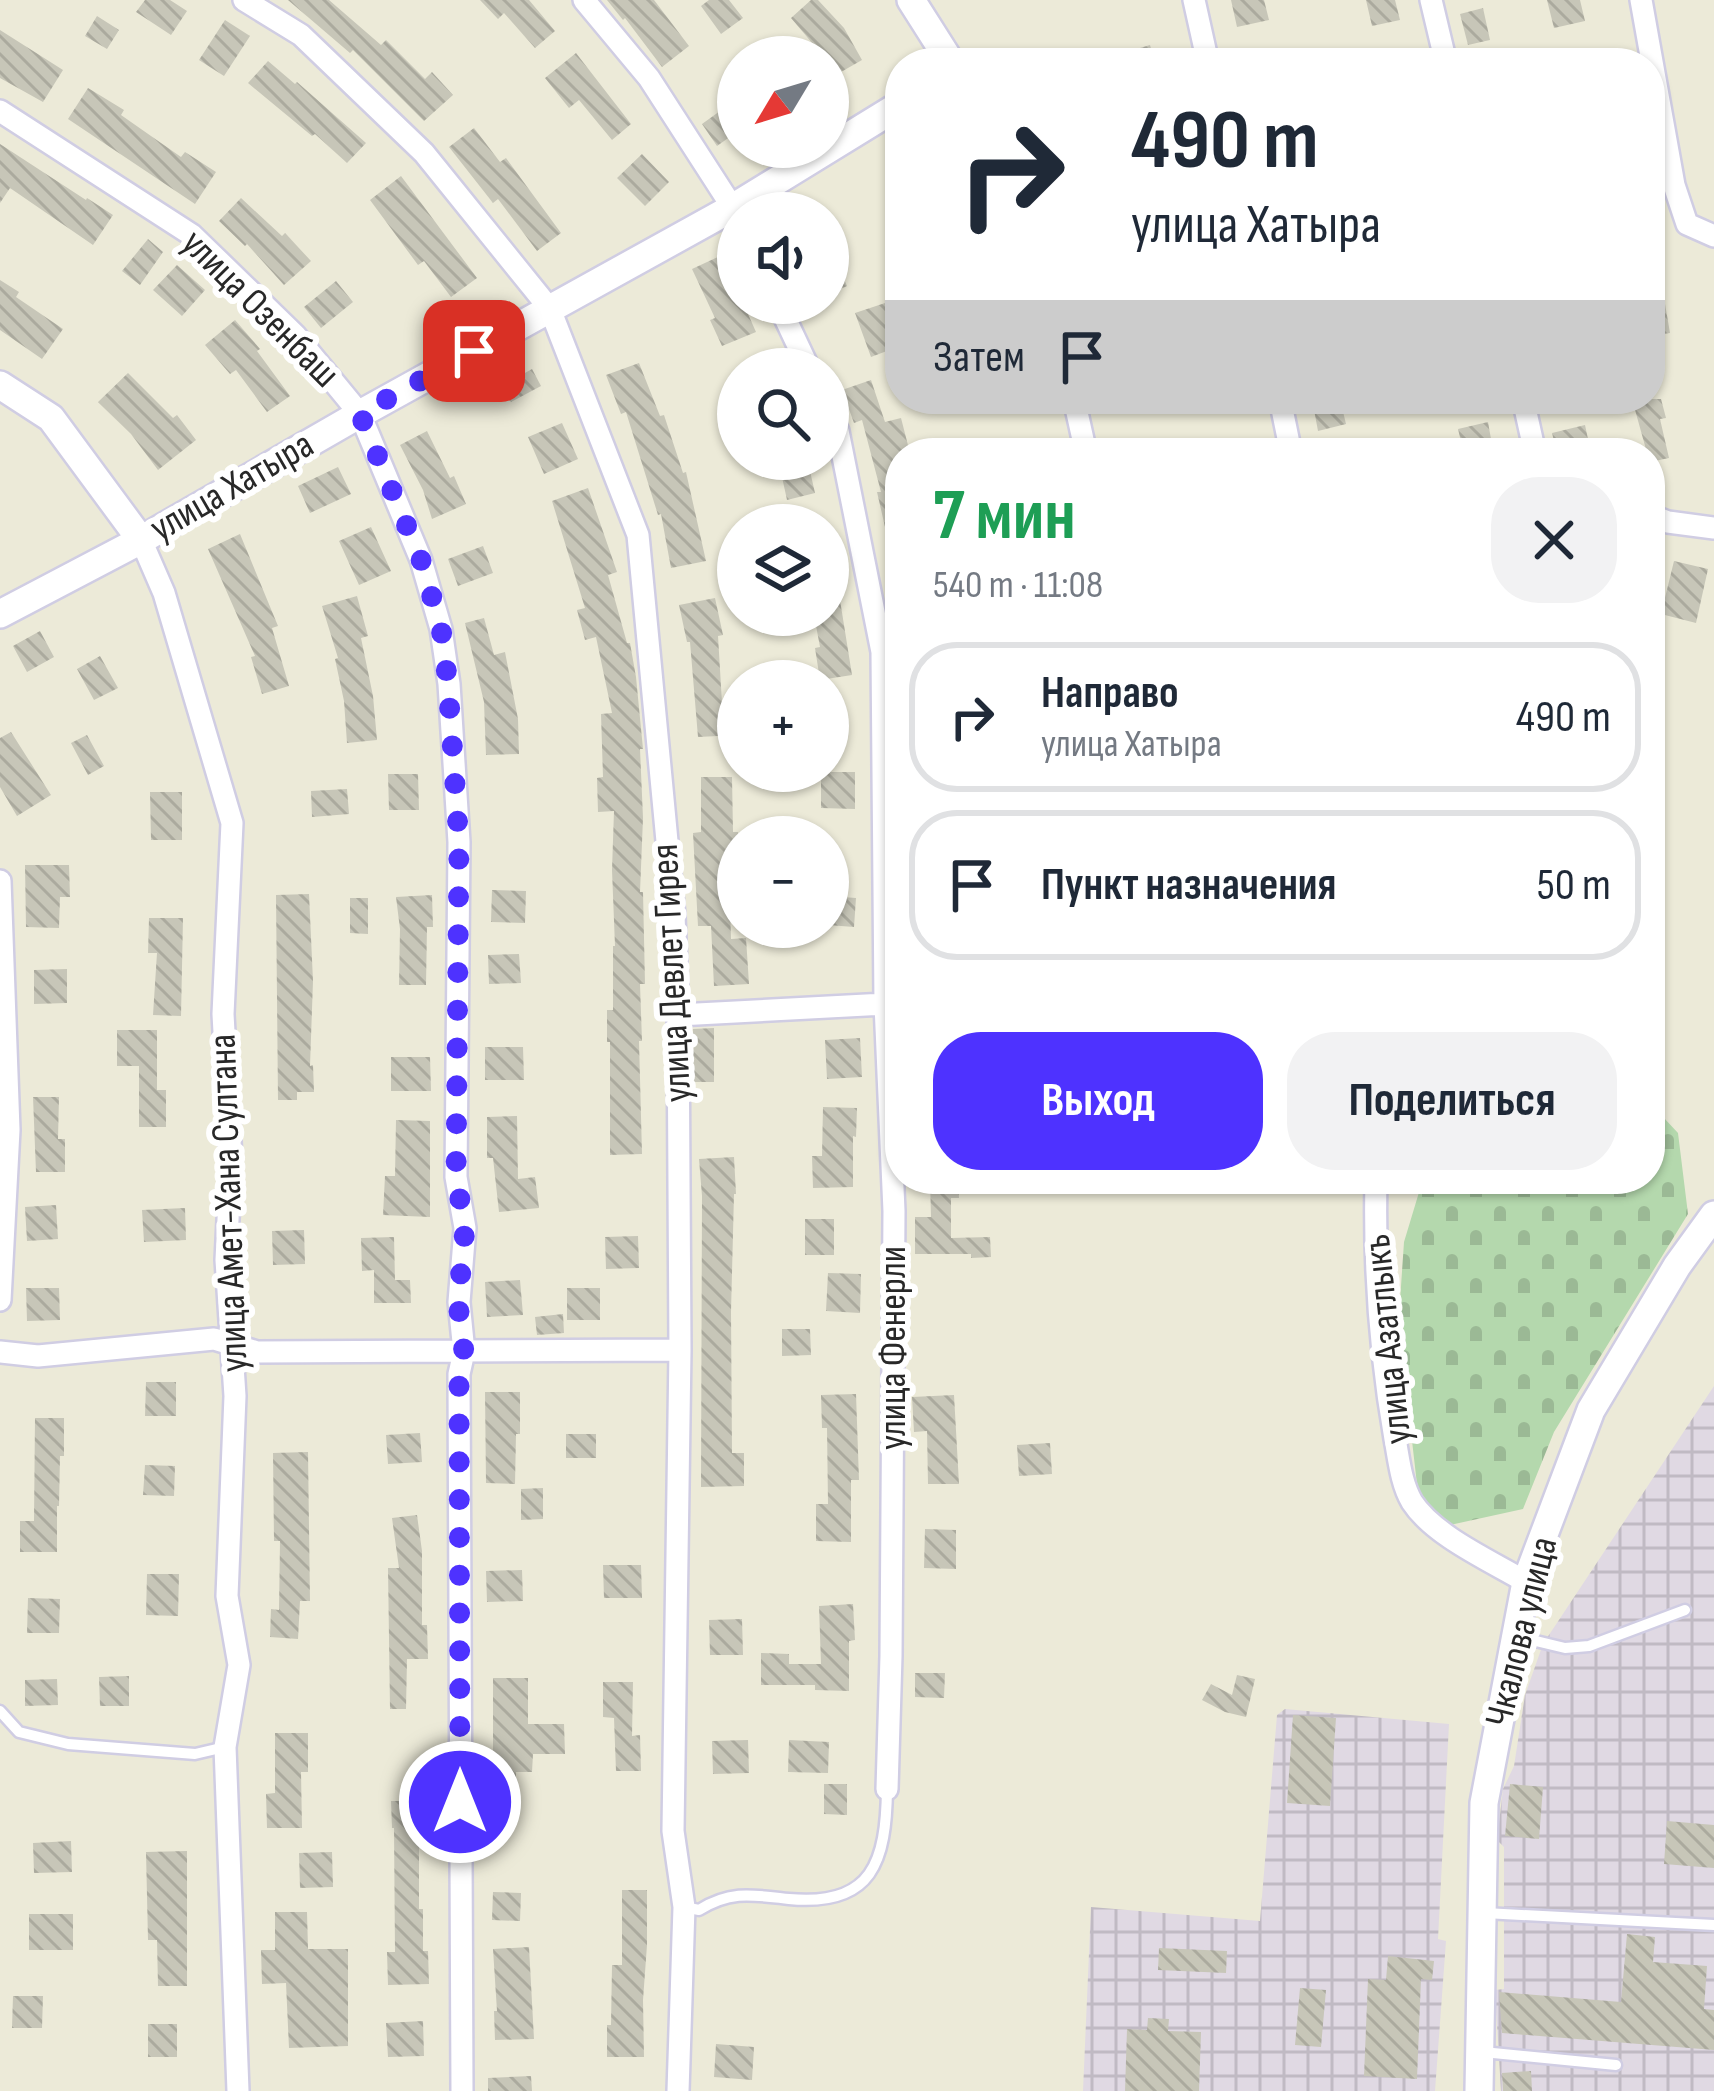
<!DOCTYPE html>
<html lang="ru">
<head>
<meta charset="utf-8">
<style>
  body { margin:0; font-family:"Sofia Sans Condensed",sans-serif; background:#f2f2f3; color:#1f2937; height:100vh; display:flex; flex-direction:column; font-size:45px; white-space:nowrap }
  * { box-sizing:border-box; margin:0 }
  p { font-size:39px; color:#747a83 }
  .icon { flex:none; width:66px; height:66px; fill:none; stroke:currentColor; stroke-width:2; stroke-linecap:round; stroke-linejoin:round }
  .map { position:relative; flex:1; overflow:hidden }
  .drawer { position:absolute; left:885px; top:438px; width:780px; height:756px; display:flex; flex-direction:column; background:#fff; border-radius:48px; box-shadow:0 3px 9px #0004 }
  .drawer>* { flex:none }
  .banner { position:absolute; left:885px; top:48px; width:780px; height:366px; border-radius:48px; box-shadow:0 3px 9px #0004; background:#fff; color:#1f2937; overflow:hidden }
  .needle { width:78px; rotate:232deg }
  .fabs { position:absolute; left:717px; top:36px; display:grid; gap:24px }
  .fabs a { display:grid; place-items:center; width:132px; height:132px; border-radius:50%; background:#fff; box-shadow:0 3px 9px #0004; font-size:60px }
  .pin { position:absolute; display:grid; place-items:center; width:102px; height:102px; color:#fff; margin:-51px; border-radius:24px; box-shadow:0 6px 18px #0006 }
  .me { position:absolute; width:132px; margin:-66px; rotate:0deg; stroke-linejoin:round; filter:drop-shadow(0 0 9px #0008) }
  .turn { display:flex; align-items:center; gap:42px; height:252px; padding:0 48px; font-size:54px }
  .turn .icon { width:156px; height:156px; stroke-width:2.5 }
  .turn b { display:block; font-size:84px; line-height:102px }
  .then { display:flex; align-items:center; height:114px; padding:0 48px; background:#0003; gap:24px; font-size:45px }
  .round { display:grid; place-items:center; flex:none; width:126px; height:126px; border-radius:48px; background:#f2f2f3 }
  .head { display:flex; align-items:center; justify-content:space-between; height:204px; padding:0 48px }
  h1 { font-size:72px; font-weight:700; line-height:90px; color:#1e9e55 }
  .button { display:flex; gap:24px; margin-top:auto; padding:24px 48px }
  .button a { flex:1; height:138px; border-radius:48px; background:#4e32ff; color:#fff; font-size:48px; font-weight:700; line-height:138px; text-align:center }
  .button a+a { background:#f2f2f3; color:#1f2937 }
  ul { padding:0; list-style:none }
  li { display:flex; align-items:center; gap:36px; height:150px; margin:0 24px 18px; padding:0 24px; border:6px solid #e0e1e3; border-radius:48px }
  li div { flex:1 }
  li b { display:block; font-size:45px }
  li em { font-style:normal }
  .map>svg:first-child { display:block }
  .industrial { fill:url(#industrial-grid) }
  .cemetery { fill:url(#cemetery-stones) }
  .building { fill:url(#building-back-hatch) }
  .lines { fill:none; stroke-linecap:round; stroke-linejoin:round }
  .service-casing { stroke:#d0cde3; stroke-width:15 }
  .minor-casing { stroke:#d0cde3; stroke-width:26 }
  .tertiary-casing { stroke:#d0cde3; stroke-width:32 }
  .service { stroke:#fff; stroke-width:10 }
  .minor { stroke:#fff; stroke-width:21 }
  .tertiary { stroke:#fff; stroke-width:27 }
  .route { stroke:#4e32ff; stroke-width:21; stroke-dasharray:0 37.8 }
  .labels { text-anchor:middle; dominant-baseline:central; stroke-width:12; stroke-linejoin:round; paint-order:stroke }
  .street-label { font-size:39px; fill:#282828; stroke:#fff }
</style>
</head>
<body>
<div class="map">
<svg width="1714" height="2091" viewBox="0 0 1714 2091">
  <defs>
    <pattern id="industrial-grid" width="8" height="8" patternUnits="userSpaceOnUse" patternTransform="scale(3)"><rect width="8" height="8" fill="#e0d9e3"/><path d="M0 4h8M4 0v8" fill="none" stroke="#c0bac3"/></pattern>
    <pattern id="cemetery-stones" width="16" height="16" patternUnits="userSpaceOnUse" patternTransform="scale(3)"><rect width="16" height="16" fill="#b4d8ad"/><path d="M2 7V4a2 2 0 0 1 4 0v3zM10 15v-3a2 2 0 0 1 4 0v3z" fill="#9bb995"/></pattern>
    <pattern id="building-back-hatch" width="6" height="6" patternUnits="userSpaceOnUse" patternTransform="scale(3)"><rect width="6" height="6" fill="#c7c6b8"/><path d="M-1 5l2 2M0 0l6 6M5-1l2 2" fill="none" stroke="#abaa9e"/></pattern>
  </defs>
  <rect width="100%" height="100%" fill="#ecead8"/>
  <path class="industrial" d="M1714,1386V2091H1501L1495,1990L1504,1989V1847L1497,1840L1503,1789L1514,1766L1525,1695L1543,1644Z
    M1285,1709L1449,1724L1438,1939L1446,1941L1435,2091H1083L1091,1907L1260,1921L1277,1715Z"/>
  <path class="cemetery" d="M1650,1103L1678,1133L1688,1214L1554,1432L1523,1509L1450,1525L1418,1493L1408,1406L1400,1301L1404,1242L1423,1179H1650Z"/>
  <path class="building" d="M145,0H170L187,11L171,35L136,12Z
    M288,0H329L381,45L386,40L425,79L432,72L453,95L424,121L353,50L350,53Z
    M480,0H529L555,31L535,48L504,13L498,19Z
    M607,0H654L689,46L662,67L625,18L623,20Z
    M709,0H729L743,18L721,34L701,6Z
    M811,0H818L844,28L862,60L834,76L828,65V57H824L791,18Z
    M1231,0H1264L1269,20L1237,27Z
    M1366,0H1395L1400,20L1372,26Z
    M1547,0H1580L1585,21L1554,28Z
    M1483,8L1490,40L1468,45L1460,14Z
    M97,16L119,30L107,49L85,36Z
    M225,20L250,36L224,76L199,60Z
    M0,30L63,70L43,102L0,78Z
    M1150,45L1155,63H1103V59Z
    M576,53L631,124L612,140L579,100L569,108L545,78Z
    M268,61L295,84L297,82L366,143L347,163L315,134L312,136L248,83Z
    M88,88L124,110L121,115L181,157L185,152L216,172L195,204L68,119Z
    M727,106L738,122V131L717,146L702,124Z
    M474,128L500,162L506,158L561,233L537,251L498,199L493,203L449,147Z
    M0,144L86,200L87,198L113,215L93,245L10,188L0,203Z
    M642,154L669,182L645,206L617,178Z
    M401,176L477,278L451,297L424,261L418,265L370,200Z
    M241,198L282,236L285,233L311,261L284,285L247,244L245,246L219,221Z
    M148,239L163,252L140,285L122,271Z
    M828,242L847,286L828,295Z
    M720,256L738,295V303L744,305L756,332L722,346L710,320L715,318L692,269Z
    M177,265L205,290L182,316L153,290Z
    M0,280L19,292L16,297L63,329L42,359L0,330Z
    M336,281L353,302L321,328L304,307Z
    M1664,298L1670,333L1650,336V300Z
    M885,303L900,346L871,357L855,313Z
    M235,320L260,349L257,351L290,396L267,412L236,370L230,374L205,345Z
    M639,363L660,416L664,415L683,473L686,472L706,561L671,568L661,514L658,515L626,412L621,414L606,375Z
    M532,369L541,386L511,402L502,386Z
    M128,373L173,418L177,415L196,440L158,470L131,434L98,402Z
    M871,380L885,422L901,418L910,453H900V524L885,527L877,492H881L862,420L854,423L842,390Z
    M1312,399H1340L1346,424L1318,431Z
    M1632,399H1661L1666,418L1660,419L1669,458L1650,462V453H1647Z
    M1488,422L1491,439L1462,446L1458,429Z
    M562,423L578,459L544,474L528,437Z
    M1585,425L1591,453H1557L1552,433Z
    M427,431L450,478L454,476L466,504L432,519L423,490L400,445Z
    M338,467L351,494L310,513L298,486Z
    M810,471L815,493L787,500L782,477Z
    M588,488L617,572L608,575L627,643H630L636,677L643,749H640L643,818L640,892H643L645,984H640L642,1041H639L642,1154L610,1155V1042H607V1010H613V946H615L612,870L614,811L598,812L597,778L603,777L601,714L612,713L596,637L585,640L577,610L585,608L552,501Z
    M371,527L391,571L359,585L339,541Z
    M240,534L278,626L272,628L289,686L262,694L251,657L255,656L208,549Z
    M483,546L493,573L458,586L448,559Z
    M1674,561L1708,569L1696,623L1661,614Z
    M836,575L852,675L820,680L815,648L820,647L814,615H828V576Z
    M357,596L368,636L361,638L373,696L377,740L347,743L344,701L335,659L338,658L322,606Z
    M715,598L723,635L718,636L722,703L738,702V735L698,737L690,642H687L679,605Z
    M484,618L494,655L505,652L518,719L519,754L486,755L484,702L465,623Z
    M40,631L54,657L27,672L13,646Z
    M100,656L118,688L94,700L77,669Z
    M11,732L51,795L17,816L0,787V738Z
    M87,735L104,766L88,775L71,743Z
    M821,772H855V809L821,808Z
    M388,774H418L419,810H389Z
    M701,777H732L733,832H738V869H729L731,939L746,938L749,984L714,986L711,926H698L693,833L701,832Z
    M347,789L349,814L312,817L311,791Z
    M150,792H182V840H151Z
    M25,865H69L70,897H60L59,928L26,927Z
    M492,890L526,891L525,923L491,922Z
    M309,894L313,981L310,1066L313,1065L314,1092H297V1100H278L276,895Z
    M432,895L433,927H427L426,985H399L400,929L396,897Z
    M828,896L856,898L854,927L828,925Z
    M350,898H368V934L350,933Z
    M149,918H183L181,1016L153,1015L157,953H148Z
    M519,954L521,983L489,984L488,955Z
    M67,969V1003L34,1004V970Z
    M714,1028V1082H693V1029Z
    M117,1030H157V1090H166V1127H139V1066H117Z
    M860,1038L862,1077L827,1079L825,1040Z
    M485,1047H523L524,1080H485Z
    M391,1057H430L431,1091H391Z
    M33,1097H59L58,1139H65V1172H36Z
    M823,1107L857,1108L856,1137L853,1136V1187L813,1188L812,1156H822Z
    M517,1116L518,1179L535,1177L539,1208L499,1212L493,1158H487V1117Z
    M396,1120L430,1121V1217L383,1215L385,1176H395Z
    M734,1157L736,1194H734L731,1312L732,1453H744V1486L701,1487L702,1196L699,1159Z
    M930,1179H958L959,1198H951V1238L990,1237L991,1257L971,1258V1254H915V1217H931Z
    M56,1205L58,1239L27,1241L25,1207Z
    M185,1208L186,1240L144,1242L142,1210Z
    M805,1219H834V1255H805Z
    M304,1230L305,1264L273,1265L272,1231Z
    M638,1236L639,1268L606,1269L605,1237Z
    M394,1237L395,1280H410L411,1303H374V1270L362,1271L361,1238Z
    M828,1273L861,1274L860,1313L826,1311Z
    M520,1280L523,1315L487,1317L485,1282Z
    M26,1288H59L60,1320L27,1321Z
    M567,1288H600V1320H567Z
    M563,1314L564,1333L537,1335L535,1317Z
    M782,1329H810L811,1355L782,1356Z
    M146,1382H176V1416H145Z
    M485,1392H520V1434H516L515,1484L486,1483Z
    M856,1394L859,1480H851V1542L816,1541V1504H828L827,1428H822L821,1395Z
    M954,1395L959,1484H928L927,1431L914,1432L912,1397Z
    M35,1418H64V1456H60L59,1506H57V1552H20V1521H34Z
    M420,1433L422,1462L388,1464L386,1435Z
    M566,1434H596V1458H566Z
    M1050,1443L1052,1474L1019,1476L1017,1445Z
    M308,1452L310,1601H300L298,1639L270,1637L271,1609L279,1610L280,1541H274L273,1453Z
    M145,1465L175,1466L174,1496L143,1495Z
    M543,1488V1519L521,1520V1489Z
    M417,1515L422,1551V1625H427L428,1659H407L406,1709H390L388,1568H399L392,1518Z
    M925,1529L956,1530V1569L924,1568Z
    M603,1565H641L642,1598H604Z
    M522,1570L523,1601L487,1602L486,1571Z
    M147,1574H179L178,1616L146,1615Z
    M28,1598L60,1599L59,1633H27Z
    M853,1604L855,1640L849,1641V1691L815,1690V1685H761V1653L789,1654V1664H821L819,1606Z
    M742,1619L743,1655H710L709,1620Z
    M915,1673H945L944,1698L915,1697Z
    M1237,1675L1255,1679L1246,1717L1225,1712L1202,1700L1211,1684L1232,1695Z
    M129,1676V1706H100L99,1677Z
    M493,1678H528V1724H564L565,1754H533L532,1772H516V1810L486,1809L487,1779H493Z
    M57,1679L58,1705L25,1706V1680Z
    M603,1682H633L632,1736L640,1735L641,1771H616L614,1718L603,1717Z
    M1293,1715L1336,1718L1330,1806L1287,1803Z
    M275,1733H308V1772H301L302,1828H267L266,1794L275,1793Z
    M748,1740L749,1773L713,1774L712,1741Z
    M789,1740L829,1742L828,1773L788,1772Z
    M824,1784H847V1815L824,1814Z
    M1510,1784L1543,1787L1539,1839L1505,1836Z
    M391,1801H419V1909H423V1951H428L429,1984L388,1985L387,1952H395L394,1828H392Z
    M1667,1821L1714,1825V1868L1664,1864Z
    M71,1841L72,1872L34,1873L33,1843Z
    M187,1851V1986H158L157,1940H148L146,1852Z
    M332,1852L333,1887L300,1888L299,1853Z
    M622,1890H647V1945L643,2000L644,2057H607V2025H611L612,1965H622Z
    M493,1892L521,1893L520,1921L492,1920Z
    M275,1912H307L308,1949H348V2046L289,2048L286,1983L262,1984L261,1950H275Z
    M29,1914H73V1950H29Z
    M1627,1934L1655,1937L1653,1962L1707,1966L1704,2009L1714,2010V2050L1502,2033L1499,1992L1621,2002Z
    M529,1947L534,2039L495,2040L494,2011H497L493,1949Z
    M1159,1948L1227,1951L1226,1973L1158,1970Z
    M1388,1956L1434,1961L1432,1980L1421,1979L1417,2079L1364,2076L1368,1979L1386,1980Z
    M1300,1988L1326,1990L1321,2047L1295,2045Z
    M13,1996H43L42,2028H12Z
    M1148,2018L1169,2019L1168,2031L1201,2032L1199,2091H1125L1127,2029L1147,2030Z
    M423,2021L424,2056L388,2057L386,2023Z
    M148,2024H177V2057H148Z
    M716,2044L754,2047L752,2080L714,2077Z
    M1531,2071L1532,2091H1503L1502,2073Z
    M531,2076L532,2091H488V2078Z"/>
  <g class="lines">
    <g class="service-casing">
      <path id="service" d="M1519,1637L1565,1648L1589,1646L1685,1610
        M0,1711L19,1732L68,1744L195,1754L225,1747
        M684,1907L699,1910C731,1890 753,1895 789,1899C873,1907 886,1861 887,1789
        M1485,1913L1714,1925
        M1483,2052L1616,2065"/>
    </g>
    <g class="minor-casing">
      <path id="minor" d="M244,0L301,35L424,153L550,309L638,535L674,915L678,1015L680,1350L673,1831L684,1907L678,2091
        M584,0L649,78L738,216
        M1194,0L1208,63
        M1431,0L1446,63
        M1641,0L1674,185L1687,224L1714,236
        M0,111L192,235L295,335L360,414L421,560L441,629L449,684L459,842L456,1177L465,1228L459,1302L464,1352L459,1374L462,2091
        M778,303L809,369
        M1074,399L1086,453
        M1280,399L1291,453
        M1523,399L1535,453
        M828,410L838,431L882,652L885,1004L894,1211L891,1656L887,1789
        M1650,515L1668,522L1714,528
        M141,540L164,593L232,823L223,1014L231,1159L226,1260L235,1396L227,1596L239,1665L225,1747L238,2091
        M0,881L9,1130L0,1300
        M678,1015L885,1004
        M1376,1179C1374,1266 1380,1353 1395,1439C1399,1460 1401,1483 1412,1502C1434,1536 1491,1561 1526,1582
        M0,1352L38,1356L214,1339L257,1352L680,1350"/>
    </g>
    <g class="tertiary-casing">
      <path id="tertiary" d="M911,0L951,63
        M0,385L51,418L141,540
        M0,614L141,540L360,414L734,207L900,105
        M1479,2091L1484,1803L1526,1582L1591,1410L1677,1266L1714,1215"/>
    </g>
    <use href="#service" class="service"/>
    <use href="#minor" class="minor"/>
    <use href="#tertiary" class="tertiary"/>
  </g>
  <g class="lines">
    <path class="route" d="M460,1802L459,1374L464,1352L458,1303L465,1228L456,1177L459,842L448,684L441,628L421,560L360,414L474,351"/>
  </g>
  <g class="labels">
    <g class="street-label">
      <text transform="translate(260 309) rotate(45)">улица Озенбаш</text>
      <text transform="translate(232 487) rotate(-30)">улица Хатыра</text>
      <text transform="translate(672 973) rotate(-93)">улица Девлет Гирея</text>
      <text transform="translate(229 1203) rotate(-92)">улица Амет-Хана Султана</text>
      <text transform="translate(1388 1339) rotate(-96)">улица Азатлыкъ</text>
      <text transform="translate(893 1348) rotate(-90)">улица Фенерли</text>
      <text transform="translate(1522 1632) rotate(-76)">Чкалова улица</text>
    </g>
  </g>
</svg>
<div class="fabs">
<a><svg class="needle" viewBox="-14 -14 28 28"><path d="M0-13l5 13h-10z" fill="#e53935"/><path d="M0 13l5-13h-10z" fill="#747a83"/></svg></a>
<a><svg class="icon" aria-label="sound" viewBox="0 0 24 24"><path d="M4 9h4l5-4v14l-5-4H4zM17 9q2 3 0 6"/></svg></a>
<a><svg class="icon" aria-label="search" viewBox="0 0 24 24"><circle cx="10" cy="10" r="6"/><path d="M15 15l6 6"/></svg></a>
<a><svg class="icon" aria-label="layers" viewBox="0 0 24 24"><path d="M12 4l9 5-9 5-9-5zM3 14l9 5 9-5"/></svg></a>
<a>+</a>
<a>−</a>
</div>
<div class="pin" style="left:474px;top:351px;background:#d93025"><svg class="icon" aria-label="arrive" viewBox="0 0 24 24"><path d="M6 21V4h12l-3 4 3 4H6"/></svg></div>
<svg class="me" style="left:460px;top:1802px" viewBox="-20 -20 40 40"><circle r="17" fill="#4e32ff" stroke="#fff" stroke-width="3"/><path d="M0-11L8 9 0 5-8 9z" fill="#fff"/></svg>
<div class="banner">
<div class="turn"><svg class="icon" aria-label="right" viewBox="0 0 24 24"><path d="M7 20v-9h11M14 6l5 5-5 5"/></svg><div><b>490 m</b>улица Хатыра</div></div>
<div class="then">Затем<svg class="icon" aria-label="arrive" viewBox="0 0 24 24"><path d="M6 21V4h12l-3 4 3 4H6"/></svg></div>
</div>
<section class="drawer">
<div class="head"><div><h1>7 мин</h1><p>540 m · 11:08</p></div><a class="round"><svg class="icon" aria-label="close" viewBox="0 0 24 24"><path d="M6 6l12 12M18 6L6 18"/></svg></a></div>
<ul>
<li><svg class="icon" aria-label="right" viewBox="0 0 24 24"><path d="M7 20v-9h11M14 6l5 5-5 5"/></svg><div><b>Направо</b><p>улица Хатыра</p></div><em>490 m</em></li>
<li><svg class="icon" aria-label="arrive" viewBox="0 0 24 24"><path d="M6 21V4h12l-3 4 3 4H6"/></svg><div><b>Пункт назначения</b></div><em>50 m</em></li>
</ul>
<div class="button"><a>Выход</a><a>Поделиться</a></div>
</section>
</div>
</body>
</html>
